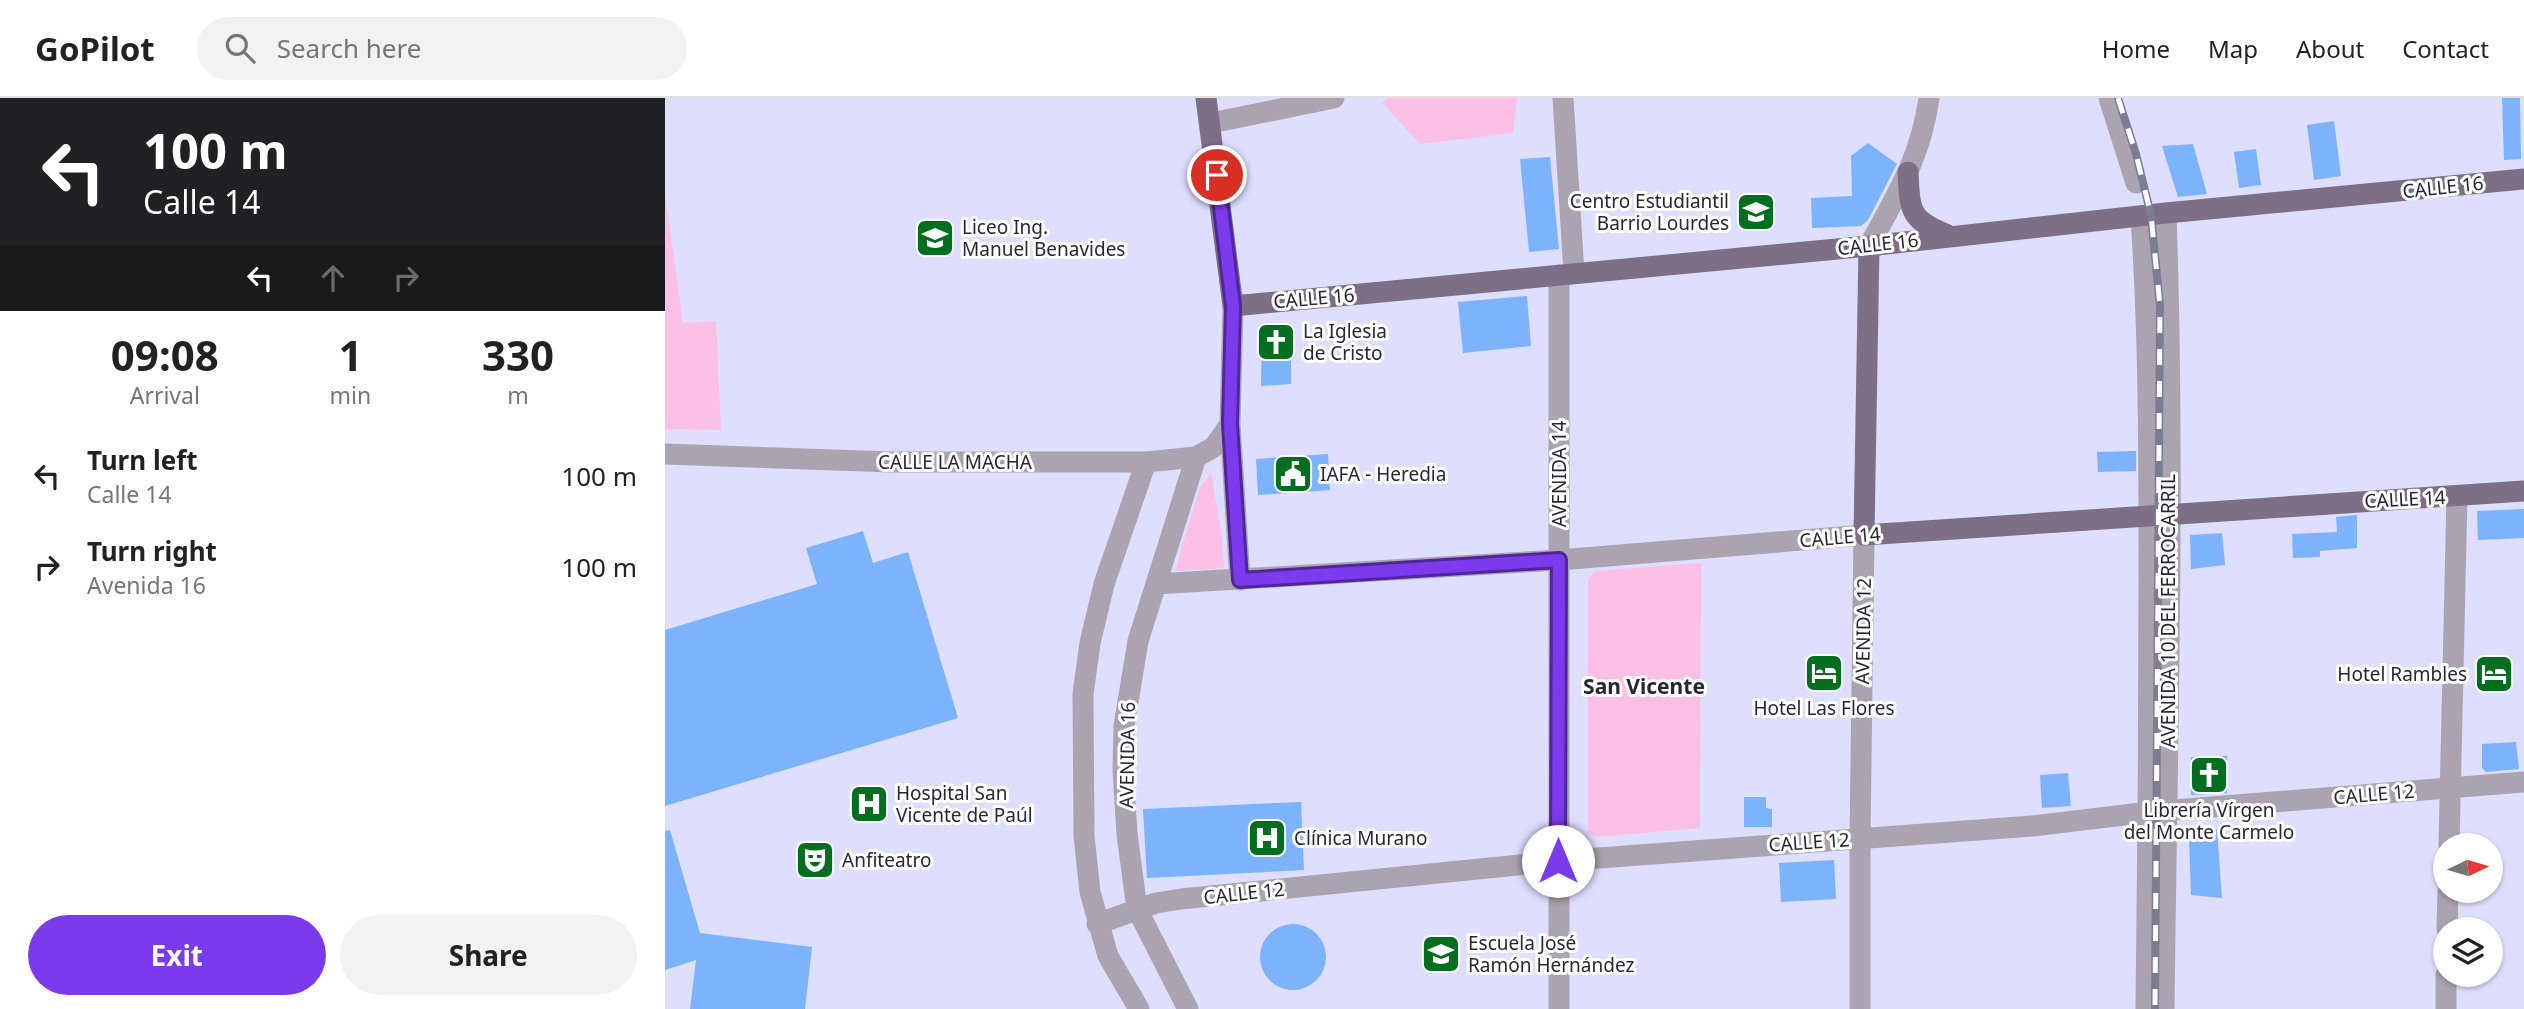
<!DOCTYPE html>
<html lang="en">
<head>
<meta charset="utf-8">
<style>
  body { margin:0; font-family:"Noto Sans",sans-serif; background:#f2f2f2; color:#222; height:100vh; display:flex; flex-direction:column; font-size:26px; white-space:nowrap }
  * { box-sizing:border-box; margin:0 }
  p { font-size:23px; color:#767676 }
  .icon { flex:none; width:38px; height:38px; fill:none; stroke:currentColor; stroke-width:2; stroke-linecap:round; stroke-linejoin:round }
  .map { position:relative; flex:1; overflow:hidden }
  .details { display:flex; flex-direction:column; background:#fff; width:665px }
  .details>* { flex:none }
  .guide { background:#202124; color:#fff; overflow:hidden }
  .needle { width:46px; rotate:85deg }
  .buttons { position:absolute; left:1768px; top:735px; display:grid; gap:14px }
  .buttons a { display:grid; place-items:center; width:70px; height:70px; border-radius:50%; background:#fff; box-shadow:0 2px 5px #0004; font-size:35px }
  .pin { position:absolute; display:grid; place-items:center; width:60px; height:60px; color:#fff; margin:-30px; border:4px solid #fff; border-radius:50%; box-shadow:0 2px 7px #0007 }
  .me { position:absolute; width:77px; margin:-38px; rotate:0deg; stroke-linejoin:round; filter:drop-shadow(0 0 5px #0008) }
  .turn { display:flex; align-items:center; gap:24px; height:147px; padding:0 28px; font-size:32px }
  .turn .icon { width:91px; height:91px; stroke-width:2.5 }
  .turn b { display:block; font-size:49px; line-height:60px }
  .lanes { display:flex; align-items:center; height:66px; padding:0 28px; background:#0003; justify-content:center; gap:35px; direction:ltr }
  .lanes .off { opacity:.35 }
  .eta { display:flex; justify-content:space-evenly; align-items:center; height:119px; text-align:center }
  .eta b { font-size:42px; font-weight:700; line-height:49px }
  .primary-button { display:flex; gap:14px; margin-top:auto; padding:14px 28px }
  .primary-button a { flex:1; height:80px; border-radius:42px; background:#7c3aed; color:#fff; font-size:28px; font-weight:700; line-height:80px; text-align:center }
  .primary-button a+a { background:#f2f2f2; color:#222 }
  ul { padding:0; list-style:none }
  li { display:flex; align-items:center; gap:21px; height:91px; padding:0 28px }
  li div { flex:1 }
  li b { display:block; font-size:26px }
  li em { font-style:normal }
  header { display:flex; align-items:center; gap:42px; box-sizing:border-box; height:98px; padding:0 35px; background:#fff; border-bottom:2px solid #e0e0e0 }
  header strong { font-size:33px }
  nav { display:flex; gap:38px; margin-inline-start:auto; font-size:24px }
  .search { width:490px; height:63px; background:#f2f2f2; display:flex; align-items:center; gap:18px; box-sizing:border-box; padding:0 24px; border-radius:38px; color:#767676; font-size:26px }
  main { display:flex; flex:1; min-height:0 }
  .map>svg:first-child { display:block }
  .green { fill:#fcbfe6 }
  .building { fill:#7db2fc }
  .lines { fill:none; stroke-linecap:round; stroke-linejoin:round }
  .minor { stroke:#aba3b0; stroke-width:21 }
  .major { stroke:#7d6f86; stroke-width:21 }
  .rail-casing { stroke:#7c7d93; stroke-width:8 }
  .rail { stroke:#fff; stroke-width:5; stroke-dasharray:16; stroke-linecap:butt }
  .route-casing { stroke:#51269a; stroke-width:18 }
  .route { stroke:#7c3aed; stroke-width:12 }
  .labels { text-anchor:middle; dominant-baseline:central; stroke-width:6; stroke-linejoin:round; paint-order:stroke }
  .street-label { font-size:19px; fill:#262733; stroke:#fff }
  .poi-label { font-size:19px; fill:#262733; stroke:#fff; text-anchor:start }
  .neighbourhood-label { font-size:21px; font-weight:bold; fill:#262733; stroke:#fff }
</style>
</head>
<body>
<header>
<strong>GoPilot</strong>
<div class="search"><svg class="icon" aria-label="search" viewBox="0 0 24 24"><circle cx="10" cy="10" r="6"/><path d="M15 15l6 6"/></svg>Search here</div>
<nav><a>Home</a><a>Map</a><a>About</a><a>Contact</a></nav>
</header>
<main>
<section class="details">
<div class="guide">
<div class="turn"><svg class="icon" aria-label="left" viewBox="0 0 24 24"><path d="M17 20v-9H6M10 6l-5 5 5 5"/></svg><div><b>100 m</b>Calle 14</div></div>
<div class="lanes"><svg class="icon" aria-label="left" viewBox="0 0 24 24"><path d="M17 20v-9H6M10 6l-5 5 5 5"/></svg><svg class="icon off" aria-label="ahead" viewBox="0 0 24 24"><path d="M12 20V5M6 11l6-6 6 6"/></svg><svg class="icon off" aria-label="right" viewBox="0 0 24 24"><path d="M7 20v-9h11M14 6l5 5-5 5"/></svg></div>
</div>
<div class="eta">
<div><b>09:08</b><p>Arrival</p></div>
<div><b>1</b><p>min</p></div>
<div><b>330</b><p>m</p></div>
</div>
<ul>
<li><svg class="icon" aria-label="left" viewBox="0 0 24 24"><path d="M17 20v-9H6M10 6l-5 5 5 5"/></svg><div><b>Turn left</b><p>Calle 14</p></div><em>100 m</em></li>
<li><svg class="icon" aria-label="right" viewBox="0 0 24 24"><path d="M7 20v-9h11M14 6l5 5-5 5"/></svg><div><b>Turn right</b><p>Avenida 16</p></div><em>100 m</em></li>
</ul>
<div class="primary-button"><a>Exit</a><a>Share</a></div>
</section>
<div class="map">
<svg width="1859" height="911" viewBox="0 0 1859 911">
  <rect width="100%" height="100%" fill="#dedeff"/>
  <path class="green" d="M722,0H852L848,35L755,46L717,5Z
    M0,96L18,225L51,223L56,332L0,331Z
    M546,375L557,439L559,470L510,473L535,389Z
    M1036,465L1035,730L932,739L923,736V481L931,473Z"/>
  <path class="building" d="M1837,0H1855L1856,61L1839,62Z
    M1669,23L1676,78L1649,82L1642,27Z
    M1203,45L1232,66L1203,122L1196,128L1147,130L1146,100L1187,98L1186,58Z
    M1528,46L1542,96L1513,99L1497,48Z
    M1591,51L1596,87L1574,90L1569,54Z
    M885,59L894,151L864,154L855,61Z
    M862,198L866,248L798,255L793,204Z
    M597,227H626V286L596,288Z
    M1471,353V373L1433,374L1432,354Z
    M663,356L665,392L593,397L591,361Z
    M1859,411V440L1813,442L1812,413Z
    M1692,417V450L1655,453V459L1628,460L1627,436L1672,434L1671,419Z
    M198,433L208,465L243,454L293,620L0,708V532L152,486L141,450Z
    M1557,435L1560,467L1526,471L1525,437Z
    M1851,644L1854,671L1821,674L1817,670V646Z
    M1562,658V695L1526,697V659Z
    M1403,675L1406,708L1377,710L1375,677Z
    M1079,699H1101V710L1107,711V729H1079Z
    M636,704L639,772L482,780L478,711Z
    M1552,731L1557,800L1526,797L1524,741L1528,733Z
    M5,732L35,835L147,849L140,911H25L31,862L0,872V733Z
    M1169,762L1171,801L1116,804L1114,765Z
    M595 859a33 33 0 1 1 66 0a33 33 0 1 1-66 0Z"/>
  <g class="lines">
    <path class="minor" d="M898,0L909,175
      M1444,0L1471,85
      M546,25L669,0
      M1476,119C1484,237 1484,356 1484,475C1484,620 1483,766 1481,911
      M1204,148C1232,96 1256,59 1264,0
      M894,177V911
      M568,208L565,326L575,482
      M0,356L227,364H481L531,359L549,349L565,326
      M491,486L894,462L1199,437L1195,740V911
      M1784,747L1792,398
      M432,826L491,805L516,801L893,763L1367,728L1484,714L1859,684
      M1782,831L1783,793
      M474,911L443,858L425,794L419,738L418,596L425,545L439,486L481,364
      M523,911L472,811L462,736L458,671L459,628L473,543L531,359
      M1499,911C1502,646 1510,380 1501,115
      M1781,911V877"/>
    <path class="major" d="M541,0L568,208L1204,148L1501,115L1859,81
      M1243,74C1245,113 1244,122 1283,137
      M1204,148L1199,437L1859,393"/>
    <g class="rail-casing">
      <path id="rail" d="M1453,0L1471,56L1486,117L1495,208L1490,911"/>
    </g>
    <use href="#rail" class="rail"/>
  </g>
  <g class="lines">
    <g class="route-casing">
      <path id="route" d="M552,77L568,208L565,326L575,482L894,462L893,763"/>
    </g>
    <use href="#route" class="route"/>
  </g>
  <defs>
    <g id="school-square" transform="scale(2.0125)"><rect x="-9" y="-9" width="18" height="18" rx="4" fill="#006e1f" stroke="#fff"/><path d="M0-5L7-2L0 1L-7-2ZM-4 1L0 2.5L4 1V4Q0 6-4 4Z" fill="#fff"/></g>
    <g id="church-square" transform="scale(2.0125)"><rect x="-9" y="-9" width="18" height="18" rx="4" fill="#006e1f" stroke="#fff"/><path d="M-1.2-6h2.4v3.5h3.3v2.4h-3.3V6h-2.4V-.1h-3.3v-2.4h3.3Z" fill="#fff"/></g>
    <g id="civic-square" transform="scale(2.0125)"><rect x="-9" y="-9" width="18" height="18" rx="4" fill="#006e1f" stroke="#fff"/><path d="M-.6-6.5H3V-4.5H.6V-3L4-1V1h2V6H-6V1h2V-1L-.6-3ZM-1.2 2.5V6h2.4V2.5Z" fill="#fff"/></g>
    <g id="hotel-square" transform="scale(2.0125)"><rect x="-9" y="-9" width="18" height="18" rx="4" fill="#006e1f" stroke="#fff"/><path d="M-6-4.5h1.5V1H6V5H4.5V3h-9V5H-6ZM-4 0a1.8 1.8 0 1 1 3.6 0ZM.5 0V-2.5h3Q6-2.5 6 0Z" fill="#fff"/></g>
    <g id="hospital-square" transform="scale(2.0125)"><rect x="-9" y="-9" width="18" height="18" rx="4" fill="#006e1f" stroke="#fff"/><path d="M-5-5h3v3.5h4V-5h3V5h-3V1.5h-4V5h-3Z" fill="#fff"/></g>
    <g id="theatre-square" transform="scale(2.0125)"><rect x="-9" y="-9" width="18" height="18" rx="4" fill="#006e1f" stroke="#fff"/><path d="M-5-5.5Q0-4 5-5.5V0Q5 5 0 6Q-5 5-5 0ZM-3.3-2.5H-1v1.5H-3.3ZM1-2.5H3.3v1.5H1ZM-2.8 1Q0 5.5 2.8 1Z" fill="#fff"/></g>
  </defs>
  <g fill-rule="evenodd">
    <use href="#school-square" x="1091" y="114"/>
    <use href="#school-square" x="270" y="140"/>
    <use href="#church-square" x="611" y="244"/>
    <use href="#civic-square" x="628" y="376"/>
    <use href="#hotel-square" x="1159" y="575"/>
    <use href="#hotel-square" x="1829" y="576"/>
    <use href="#church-square" x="1544" y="677"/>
    <use href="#hospital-square" x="204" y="706"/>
    <use href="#hospital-square" x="602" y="740"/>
    <use href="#theatre-square" x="150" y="762"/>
    <use href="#school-square" x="776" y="856"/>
  </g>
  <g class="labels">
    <g class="street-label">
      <text transform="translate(1778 89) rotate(-6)">CALLE 16</text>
      <text transform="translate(1213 146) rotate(-6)">CALLE 16</text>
      <text transform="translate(649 200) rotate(-5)">CALLE 16</text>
      <text x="290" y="364">CALLE LA MACHA</text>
      <text transform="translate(894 376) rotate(-90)">AVENIDA 14</text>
      <text transform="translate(1740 401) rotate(-3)">CALLE 14</text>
      <text transform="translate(1175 439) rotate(-5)">CALLE 14</text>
      <text transform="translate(1503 513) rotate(-90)">AVENIDA 10 DEL FERROCARRIL</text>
      <text transform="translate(1198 533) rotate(-89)">AVENIDA 12</text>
      <text transform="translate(462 657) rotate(-89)">AVENIDA 16</text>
      <text transform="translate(1709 696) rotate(-5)">CALLE 12</text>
      <text transform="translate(1144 744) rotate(-4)">CALLE 12</text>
      <text transform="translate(579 795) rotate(-6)">CALLE 12</text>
    </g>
    <g class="poi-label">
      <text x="1064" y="103" text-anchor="end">Centro Estudiantil<tspan x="1064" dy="22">Barrio Lourdes</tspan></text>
      <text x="297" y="129">Liceo Ing.<tspan x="297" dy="22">Manuel Benavides</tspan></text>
      <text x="638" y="233">La Iglesia<tspan x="638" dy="22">de Cristo</tspan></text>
      <text x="655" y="376">IAFA - Heredia</text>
      <text x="1802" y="576" text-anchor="end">Hotel Rambles</text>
      <text x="1159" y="610" text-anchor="middle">Hotel Las Flores</text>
      <text x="231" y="695">Hospital San<tspan x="231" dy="22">Vicente de Paúl</tspan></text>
      <text x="1544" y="712" text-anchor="middle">Librería Vírgen<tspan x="1544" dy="22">del Monte Carmelo</tspan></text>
      <text x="629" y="740">Clínica Murano</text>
      <text x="177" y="762">Anfiteatro</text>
      <text x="803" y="845">Escuela José<tspan x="803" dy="22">Ramón Hernández</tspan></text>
    </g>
    <g class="neighbourhood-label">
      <text x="979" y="588">San Vicente</text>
    </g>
  </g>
</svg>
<div class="buttons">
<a><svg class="needle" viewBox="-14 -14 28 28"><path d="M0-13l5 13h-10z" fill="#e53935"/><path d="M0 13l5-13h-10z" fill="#767676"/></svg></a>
<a><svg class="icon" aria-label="layers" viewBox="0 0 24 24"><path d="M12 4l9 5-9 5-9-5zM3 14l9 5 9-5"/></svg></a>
</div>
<div class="pin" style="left:552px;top:77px;background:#d93025"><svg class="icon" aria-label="arrive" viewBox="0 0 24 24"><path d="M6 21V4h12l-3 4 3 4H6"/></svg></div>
<svg class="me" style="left:893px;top:763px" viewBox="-20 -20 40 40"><circle r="19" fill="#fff"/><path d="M0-13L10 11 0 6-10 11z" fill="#7c3aed"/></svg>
</div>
</main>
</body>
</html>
